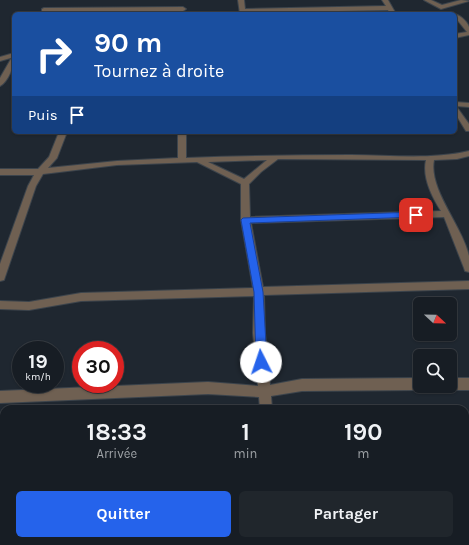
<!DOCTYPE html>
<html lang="fr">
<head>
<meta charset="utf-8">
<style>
  body { margin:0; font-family:Karla,sans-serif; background:#20262c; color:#f1f3f6; height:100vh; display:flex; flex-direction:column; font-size:15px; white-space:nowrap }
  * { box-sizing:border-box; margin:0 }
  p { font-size:13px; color:#9ea2a6 }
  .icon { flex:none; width:22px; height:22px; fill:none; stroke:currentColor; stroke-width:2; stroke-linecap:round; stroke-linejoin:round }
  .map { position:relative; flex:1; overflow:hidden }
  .drawer { position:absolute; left:0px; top:405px; width:469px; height:140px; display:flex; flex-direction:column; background:#171d24; border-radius:12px 12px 0 0; box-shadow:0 1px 3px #0004,0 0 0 1px #363b41 }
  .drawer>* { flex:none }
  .banner { position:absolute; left:12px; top:12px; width:445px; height:122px; border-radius:6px; box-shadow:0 1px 3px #0004,0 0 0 1px #363b41; background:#1a4fa0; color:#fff; overflow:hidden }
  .needle { width:26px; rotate:112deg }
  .buttons { position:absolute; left:413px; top:297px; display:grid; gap:8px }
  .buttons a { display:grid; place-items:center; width:44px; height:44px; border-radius:6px; background:#171d24; box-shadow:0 1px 3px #0004,0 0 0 1px #363b41; font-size:20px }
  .speed { position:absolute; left:12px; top:341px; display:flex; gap:8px; font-size:20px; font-weight:700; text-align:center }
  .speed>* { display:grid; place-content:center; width:52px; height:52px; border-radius:50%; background:#171d24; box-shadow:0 1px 3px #0004,0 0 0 1px #363b41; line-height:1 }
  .speed small { font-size:10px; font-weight:400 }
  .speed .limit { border:6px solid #d22; background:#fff; color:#111 }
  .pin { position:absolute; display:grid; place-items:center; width:34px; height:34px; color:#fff; margin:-17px; border-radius:8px; box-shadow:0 2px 6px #0006 }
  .me { position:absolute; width:44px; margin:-22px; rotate:356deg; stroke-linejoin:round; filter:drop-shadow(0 0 3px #0008) }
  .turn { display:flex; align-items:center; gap:14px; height:84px; padding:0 16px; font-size:18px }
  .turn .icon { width:52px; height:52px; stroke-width:2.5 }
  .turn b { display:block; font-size:28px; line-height:34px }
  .then { display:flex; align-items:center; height:38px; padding:0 16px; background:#0003; gap:8px; font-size:15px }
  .eta { display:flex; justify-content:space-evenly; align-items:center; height:68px; text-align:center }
  .eta b { font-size:24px; font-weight:700; line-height:28px }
  .primary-button { display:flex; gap:8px; margin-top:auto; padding:8px 16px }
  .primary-button a { flex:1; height:46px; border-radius:6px; background:#2563eb; color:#fff; font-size:16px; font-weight:700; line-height:46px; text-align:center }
  .primary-button a+a { background:#20262c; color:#f1f3f6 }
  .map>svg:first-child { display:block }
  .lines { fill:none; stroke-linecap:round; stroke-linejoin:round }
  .minor-casing { stroke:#3c444c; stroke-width:2 }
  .minor { fill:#6f6052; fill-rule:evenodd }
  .route { fill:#2563eb; stroke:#184099 }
</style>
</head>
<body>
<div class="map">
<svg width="469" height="545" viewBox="0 0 469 545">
  <rect width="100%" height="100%" fill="#1f2730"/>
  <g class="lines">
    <g class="minor-casing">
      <path id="minor" d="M238,0H244L245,9L386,6L382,0H388L396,14H390L388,10L245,13L246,14H240Z
        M424,0H431L442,5L461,0L469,1L441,9Z
        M44,8L183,7L186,9L183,11H42V9Z
        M453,14C459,14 467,21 469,27C469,30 469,32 469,35L455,38V34L467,32L455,17V14Z
        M14,53V57L0,61V57Z
        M14,57C14,66 8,82 0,86V78L11,59Z
        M455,102L469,103V107L456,106L469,124V131H466L455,113Z
        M59,132H67L57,158L48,168L117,161L178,158V132H186V158C241,156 296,155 351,155C389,155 431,160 469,151V156L457,159L434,160C428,189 463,227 469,256C469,261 469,267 469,272L465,271L464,268L444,217L251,223L263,287L469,281V289L264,295L265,333L270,385L302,379L420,378V386H425L424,388L420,390L302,391L271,396L272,409H260L259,397L208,394L0,403V391L208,382L258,386L253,333L254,296L81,301L29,310L0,309V301L29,302L81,293L253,288L241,220V184L197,162L117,165L43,174L36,186L5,277L4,280L0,281V264L28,186L34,175H0V169H38L49,157ZM278,159L426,160C422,177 432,197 441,211L250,217L249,184L261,172ZM267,160L244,179L208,162Z
        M450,378H469V390H450L446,388L445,386H450Z
        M0,485L4,487V506L0,504Z
        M469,492V506L465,507V493Z
        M0,517H4V531H0Z
        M14,541H28L30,545H14Z
        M290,541H304V545H290Z
        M411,541H432L434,545H412Z"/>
    </g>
    <use href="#minor" class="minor"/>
  </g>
  <path class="route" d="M416,212L420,215L416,217L250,223L263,292L267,362L265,366L261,367L258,366L256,362L254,292L241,220L243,218Z"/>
</svg>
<div class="buttons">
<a><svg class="needle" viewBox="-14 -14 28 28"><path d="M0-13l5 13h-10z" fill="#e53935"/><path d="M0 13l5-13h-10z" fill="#9ea2a6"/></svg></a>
<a><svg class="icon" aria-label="search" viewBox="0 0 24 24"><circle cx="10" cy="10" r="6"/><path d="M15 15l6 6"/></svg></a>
</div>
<div class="speed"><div>19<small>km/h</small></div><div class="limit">30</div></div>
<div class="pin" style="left:416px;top:215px;background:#d93025"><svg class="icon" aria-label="arrive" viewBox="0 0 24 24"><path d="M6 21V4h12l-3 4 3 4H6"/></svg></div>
<svg class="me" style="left:261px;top:362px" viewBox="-20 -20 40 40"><circle r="19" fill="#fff"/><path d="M0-13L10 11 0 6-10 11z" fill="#2563eb"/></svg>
<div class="banner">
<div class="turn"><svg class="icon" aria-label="right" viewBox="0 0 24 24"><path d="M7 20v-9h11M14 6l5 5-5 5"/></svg><div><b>90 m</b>Tournez à droite</div></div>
<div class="then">Puis<svg class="icon" aria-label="arrive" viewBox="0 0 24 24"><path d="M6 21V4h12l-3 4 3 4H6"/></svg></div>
</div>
<section class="drawer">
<div class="eta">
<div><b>18:33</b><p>Arrivée</p></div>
<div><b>1</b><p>min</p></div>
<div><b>190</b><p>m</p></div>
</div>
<div class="primary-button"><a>Quitter</a><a>Partager</a></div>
</section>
</div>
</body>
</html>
